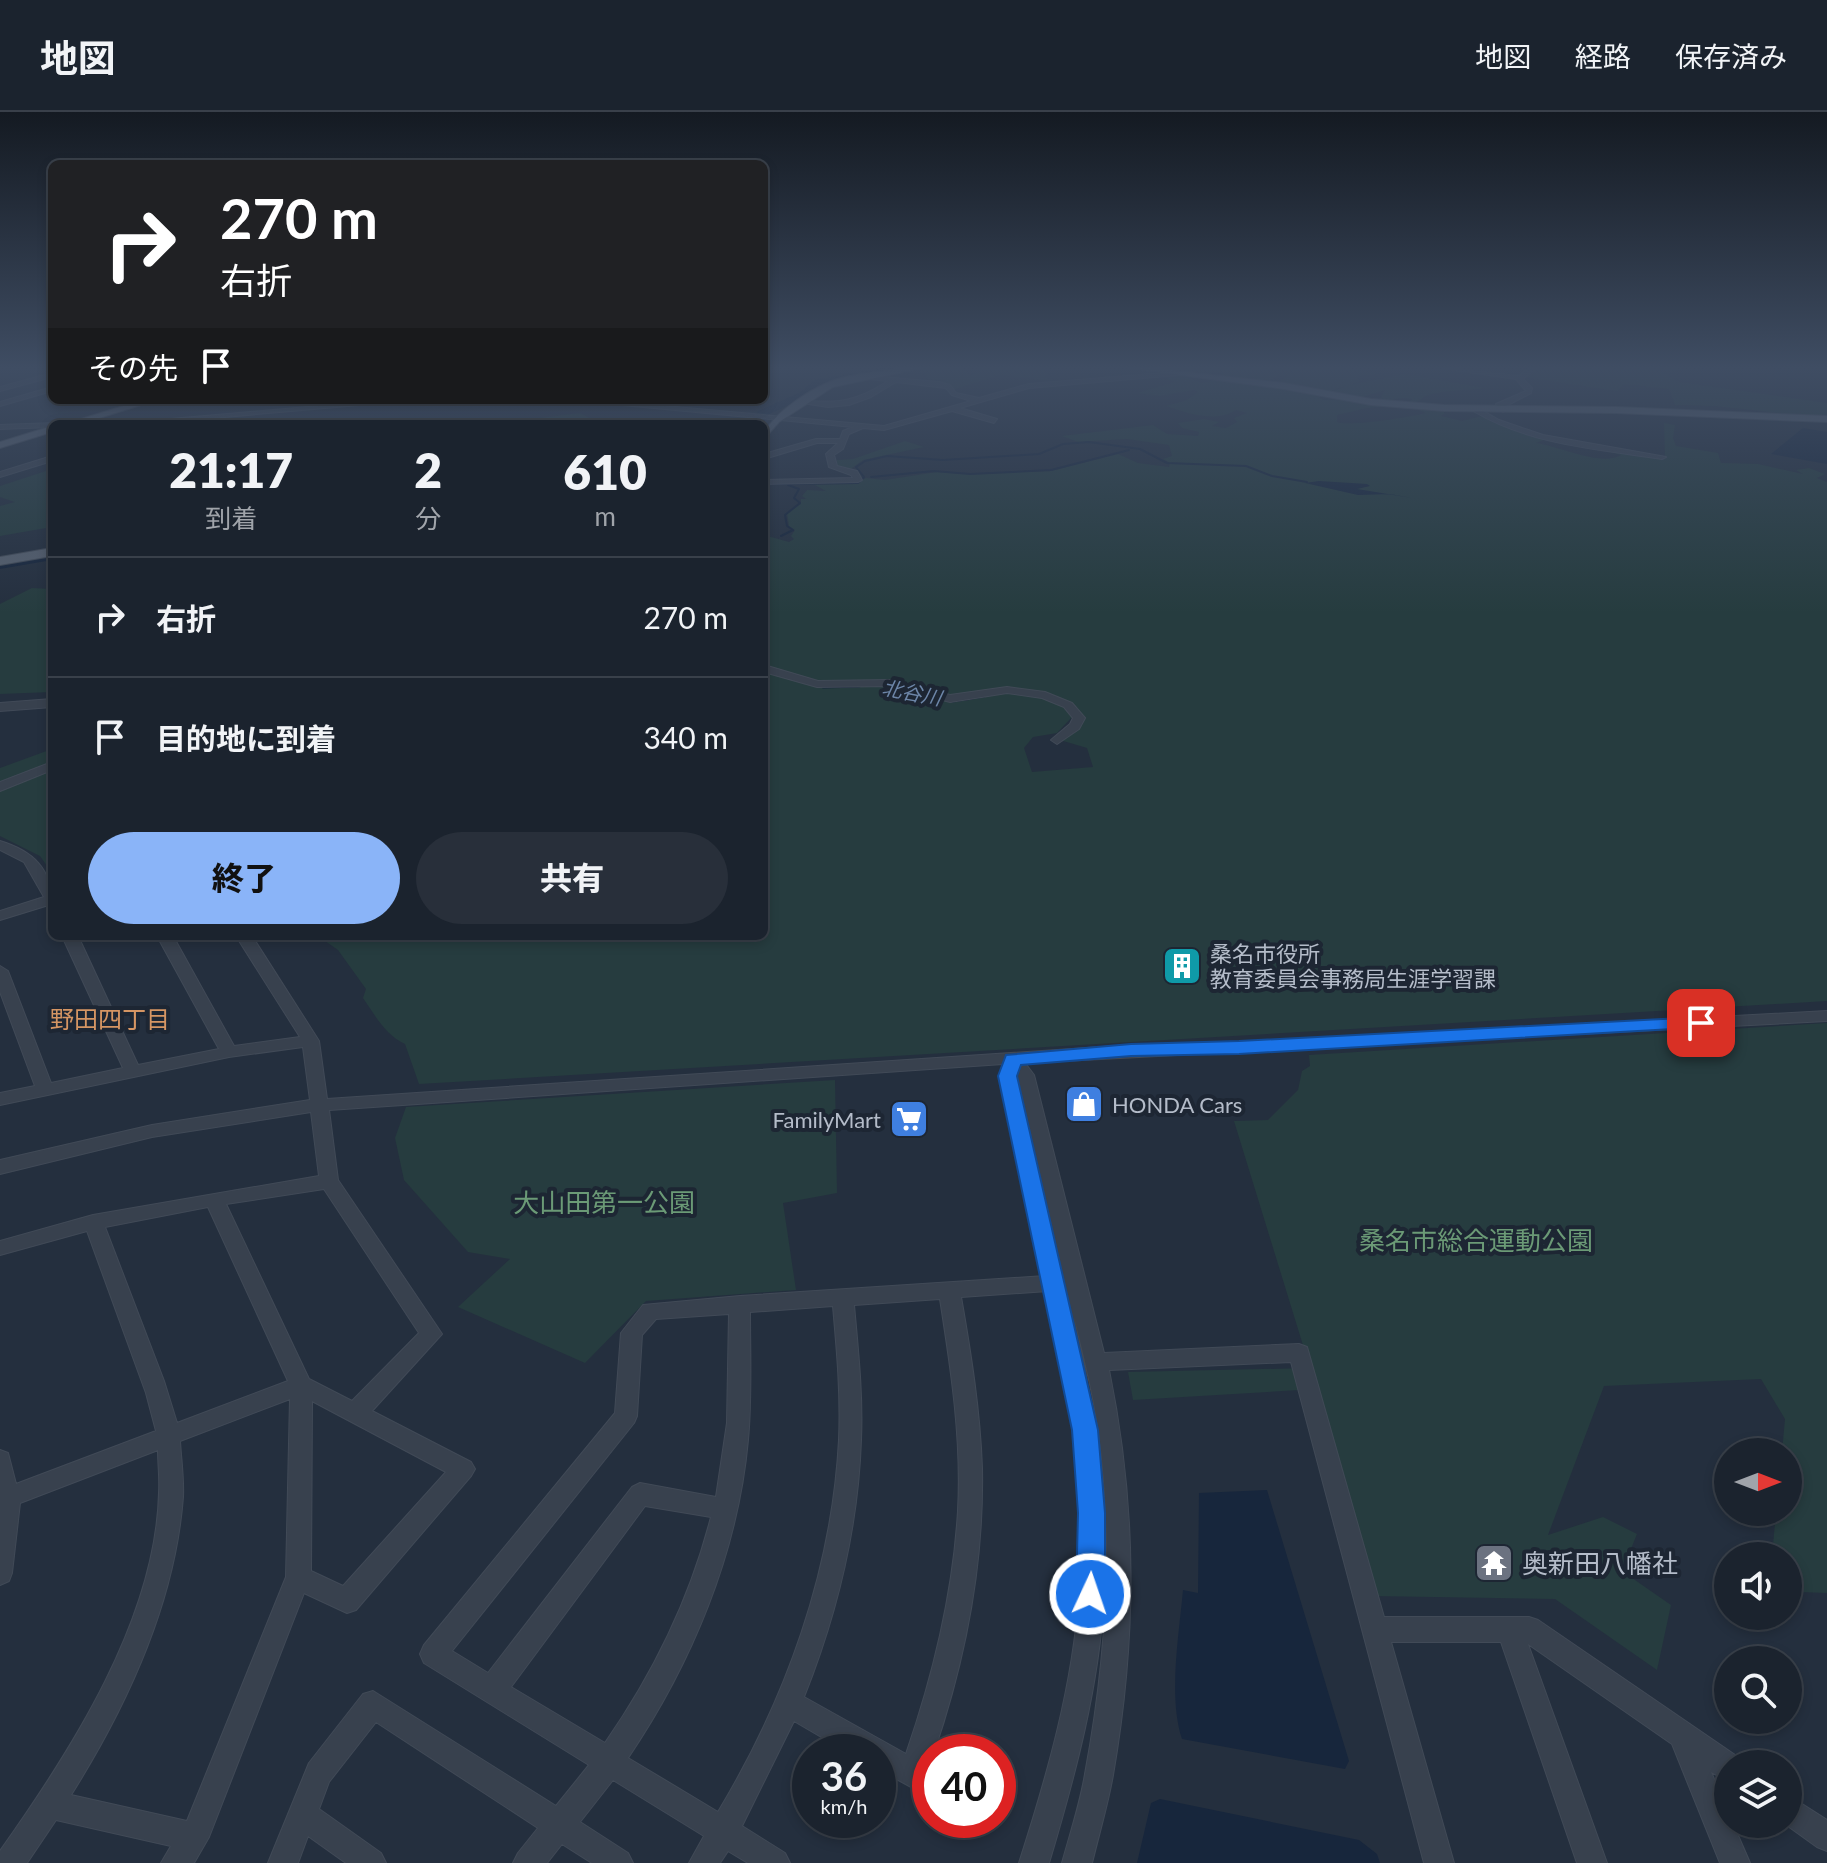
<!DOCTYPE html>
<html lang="ja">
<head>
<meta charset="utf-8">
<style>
  body { margin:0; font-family:Lato,"Noto Sans JP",sans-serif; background:#282f3a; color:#f1f3f6; height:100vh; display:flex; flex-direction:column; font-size:30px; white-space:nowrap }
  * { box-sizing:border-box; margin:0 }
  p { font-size:26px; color:#a0a4aa }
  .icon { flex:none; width:44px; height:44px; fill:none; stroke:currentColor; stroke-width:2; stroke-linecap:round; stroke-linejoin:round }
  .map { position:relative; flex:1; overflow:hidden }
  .sheet { position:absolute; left:48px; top:308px; width:720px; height:520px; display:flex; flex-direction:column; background:#1b232e; border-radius:12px; box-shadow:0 4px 12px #0003,0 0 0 2px #39404a }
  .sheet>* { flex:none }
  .guide { position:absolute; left:48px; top:48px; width:720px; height:244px; border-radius:12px; box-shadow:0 4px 12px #0003,0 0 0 2px #39404a; background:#202124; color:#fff; overflow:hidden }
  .needle { width:52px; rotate:90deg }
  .fabs { position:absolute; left:1714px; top:1326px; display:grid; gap:16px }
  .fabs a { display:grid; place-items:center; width:88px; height:88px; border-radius:50%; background:#1b232e; box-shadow:0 4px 12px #0003,0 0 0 2px #39404a; font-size:40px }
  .speed { position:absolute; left:792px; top:1622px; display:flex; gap:16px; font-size:40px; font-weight:700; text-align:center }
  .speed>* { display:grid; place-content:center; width:104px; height:104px; border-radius:50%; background:#1b232e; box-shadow:0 4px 12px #0003,0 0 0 2px #39404a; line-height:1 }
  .speed small { font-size:20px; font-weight:400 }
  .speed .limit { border:12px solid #d22; background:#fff; color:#111 }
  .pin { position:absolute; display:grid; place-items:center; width:68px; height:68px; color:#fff; margin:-34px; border-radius:16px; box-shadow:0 4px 12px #0006 }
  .me { position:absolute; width:88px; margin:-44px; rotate:3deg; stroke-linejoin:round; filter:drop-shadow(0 0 6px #0008) }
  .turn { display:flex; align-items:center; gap:28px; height:168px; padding:0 40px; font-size:36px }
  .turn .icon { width:104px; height:104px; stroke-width:2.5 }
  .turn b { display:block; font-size:56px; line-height:68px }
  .then { display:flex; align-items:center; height:76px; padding:0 40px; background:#0003; gap:16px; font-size:30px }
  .eta { display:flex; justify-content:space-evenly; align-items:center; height:136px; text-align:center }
  .eta b { font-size:48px; font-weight:800; line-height:56px }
  .primary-button { display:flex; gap:16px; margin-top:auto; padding:16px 40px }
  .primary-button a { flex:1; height:92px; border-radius:48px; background:#8ab4f8; color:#111; font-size:32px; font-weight:800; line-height:92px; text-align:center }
  .primary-button a+a { background:#282f3a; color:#f1f3f6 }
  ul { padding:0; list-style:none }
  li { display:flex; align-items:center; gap:24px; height:120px; padding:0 40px; border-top:2px solid #39404a }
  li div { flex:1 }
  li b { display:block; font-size:30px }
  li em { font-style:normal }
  header { display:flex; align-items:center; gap:48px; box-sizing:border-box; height:112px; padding:0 40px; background:#1b232e; border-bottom:2px solid #39404a }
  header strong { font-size:38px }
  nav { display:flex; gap:44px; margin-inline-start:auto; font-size:28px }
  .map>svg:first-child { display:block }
  .green { fill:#263c3f }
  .water { fill:#17263c }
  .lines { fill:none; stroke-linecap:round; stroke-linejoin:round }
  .stream-far1 { stroke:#17263c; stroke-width:2 }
  .stream { stroke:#17263c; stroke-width:3 }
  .river { fill:#17263c; fill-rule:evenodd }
  .minor-casing { stroke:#414a57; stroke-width:2 }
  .major-casing { stroke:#414a57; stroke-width:2 }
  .minor { fill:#38414e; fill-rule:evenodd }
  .major { fill:#56606e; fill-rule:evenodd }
  .route { fill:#1a73e8; stroke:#114b97; stroke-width:2 }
  .labels { text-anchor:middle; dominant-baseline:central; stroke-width:8; stroke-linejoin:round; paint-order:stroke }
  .far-water-label { font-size:20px; font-style:italic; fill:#6d86a8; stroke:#1d2633 }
  .poi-label { font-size:22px; fill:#b4bcc9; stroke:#1d2633; text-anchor:start }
  .neighbourhood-label { font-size:24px; fill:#d59563; stroke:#1d2633 }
  .near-park-label { font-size:26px; fill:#6b9a76; stroke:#1d2633 }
  .near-poi-label { font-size:26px; fill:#b4bcc9; stroke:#1d2633; text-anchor:start }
</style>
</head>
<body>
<header>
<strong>地図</strong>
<nav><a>地図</a><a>経路</a><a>保存済み</a></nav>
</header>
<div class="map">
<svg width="1827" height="1751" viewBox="0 0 1827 1751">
  <rect width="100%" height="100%" fill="#242f3e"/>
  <path class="green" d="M923,256H959L971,263L979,260L980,256H1046L1044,261L1049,262L1044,265L1055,269L999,263L952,278L940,271L945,268L928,267L926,260L915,258Z
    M1139,256H1347L1378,262L1358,264L1357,267L1360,269L1350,273L1405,262L1485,276C1471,278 1437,279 1426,284C1418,288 1418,292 1409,291L1412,287C1399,284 1389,290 1376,288L1381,286L1385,278L1357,287L1329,281L1348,273L1325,281L1277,272L1287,264H1278L1264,271L1225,266V262C1203,258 1183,262 1162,259L1164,256Z
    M1537,256H1675V260L1658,258L1679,270L1827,291V306C1774,302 1725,292 1675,293L1669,277L1624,272L1618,279L1609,278L1525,265Z
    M1167,263L1186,265L1202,271L1218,268L1286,276L1315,282L1323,288C1347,287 1369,290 1395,293L1367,296L1337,303V310C1348,315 1411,305 1426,301L1414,296L1417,295L1444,297L1441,299L1445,301L1441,304L1462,309L1482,304L1493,306L1546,327L1536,331C1559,334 1601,355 1621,343L1596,336L1665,347L1664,311L1675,313L1673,326L1676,334L1718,341L1721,351L1758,352L1803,362L1796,358L1809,356L1825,362L1817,366L1827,370V889L419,972L405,932C385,923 375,903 363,886L366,877L338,838L318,824H764V559L816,574L886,573L947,589H964L1010,580L1043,585L1065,595L1072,605L1057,621L1033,625L1024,636L1032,660L1093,655L1087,636L1060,628L1083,612L1071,593L1045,582L1008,577L952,586L890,570L819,571L764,555V423L789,430L794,427L791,424L795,418L789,414L787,401L801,392V387H806L802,384L807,378L826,379L815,373H798L855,372L866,366L885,368L937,360L974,362L1051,359L1118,342L1138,351L1169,355L1170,351L1163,347L1172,344L1169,333L1127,327L1078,330L1062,324L1153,313L1167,322L1198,324L1199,320L1182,316L1178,311L1204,307L1219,310L1212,314L1226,316L1237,310L1234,306L1247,301L1236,298C1215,311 1190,302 1166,294L1187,288L1198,280L1194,278L1160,284L1137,281L1175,270L1162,264Z
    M580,301L593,308L617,312H493Z
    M905,329L924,335L863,348L848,359L836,356L837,348L853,347Z
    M52,357V415L0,424V394L15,390L0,385V374Z
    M32,476L52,477V504L49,507H52V580L0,582V492Z
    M52,637V651L0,672V656Z
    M52,656V761L40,744L0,724V676Z
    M1827,911V1481L1800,1480L1788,1465V1444H1772L1776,1400H1788V1340H1782L1785,1307L1761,1267L1604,1274L1548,1423L1603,1405L1637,1422L1622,1459L1671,1493L1657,1558L1555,1487L1372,1484L1316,1277L1133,1288L1128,1260L1310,1256L1234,1009L1268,1008L1298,978L1302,959L1310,954L1309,943Z
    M835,968L837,1081L783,1091L796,1178L646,1189L585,1251L458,1195L510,1147L468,1140L404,1068L395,1026L406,995Z"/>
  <path class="water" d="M1803,316L1827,320V352L1771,342Z
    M1319,369L1367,372L1370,374L1357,377L1412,386L1390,382L1358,383L1305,371Z
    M1267,1378L1349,1649L1345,1657L1182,1627C1168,1585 1179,1523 1183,1478L1198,1481L1199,1381Z
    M1160,1687L1359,1728L1377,1742L1380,1751H1137L1151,1691Z"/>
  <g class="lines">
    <path class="stream-far1" d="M871,365L934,359L970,362L1051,358L1129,338
      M764,372L858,371L864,365L856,355L865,349L887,344L943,348L1039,342L1063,332L1089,330L1140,337L1167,351L1246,354L1272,364L1307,370
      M781,424L793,418L787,414L785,403L800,391L794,386L799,377L788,373"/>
    <path class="stream" d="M823,575L859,574
      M953,589L984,584"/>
    <path class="river" d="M883,256H903L822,272L807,285L767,303L764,312H752L758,299L799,281L815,268Z
      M52,440V448L0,457V449Z"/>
    <g class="minor-casing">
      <path id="minor" d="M1442,256L1519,264L1529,256H1536L1523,267L1532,276L1531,281L1504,295L1507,298L1503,300L1496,292L1526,279L1516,267Z
        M1176,260L1178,263L1029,276L960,296L997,307L994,311L952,299L884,318L863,316L849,322L843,337L834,343L837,354L857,359L862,368L858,370L764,372V368L853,366L851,363L829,355L826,342L838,331H817L764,347V342L816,327H840L843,319L853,315L570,288H598L884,314L971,289L952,283L946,276L896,270L871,285L849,293L828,295L796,290L800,288C837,292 856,290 888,269L858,266L860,263L939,270L950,273L956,281L979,286L1029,272Z
        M52,261V265L0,279V275Z
        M52,275V279L0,294V290Z
        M386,288H416L145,312H114Z
        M1478,296L1499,308L1543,323L1666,345L1662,347C1598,337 1532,333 1475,300Z
        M55,311L52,315L0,317V313Z
        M52,344V349L0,365V360Z
        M764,553L818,569L890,568L950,583L1007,575L1045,580L1072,591L1085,606L1079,617L1057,632L1051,628L1070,612L1073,606L1064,595L1042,586L1007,581L950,590L890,574L817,575L764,560Z
        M52,587V595L0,599V591Z
        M52,650V658L0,679V670Z
        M0,729C33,739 52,757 52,792L0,808V799L44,785L24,750L0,738Z
        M62,824H78L138,953L219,937L157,824H173L234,934L300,925L236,824H252L319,929L327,987L1131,933L1239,931L1827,899V909L1025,951L1034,963L1104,1241L1299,1232L1307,1235L1384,1505H1529L1538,1508L1738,1645L1741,1652H1728V1669L1711,1660L1728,1700V1712H1733L1750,1751H1720L1672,1632L1528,1532L1607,1751H1577L1501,1530H1391L1454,1751H1424L1291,1250L1109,1258C1137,1395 1137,1524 1113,1663C1108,1692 1099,1722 1092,1751H1062C1070,1722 1080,1692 1085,1662C1106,1550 1114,1434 1099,1321C1093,1280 1083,1240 1073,1201C1093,1293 1110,1389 1104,1484C1099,1575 1075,1664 1049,1751H1019C1047,1664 1073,1574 1079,1483C1086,1381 1069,1278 1048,1179L961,1185C971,1242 980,1299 982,1356C984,1453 965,1549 934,1640H930V1653L923,1672L913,1676L878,1657V1640H847L794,1609L742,1714L785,1741L790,1751H748L728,1739L720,1751H689L704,1724L613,1668L580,1710L628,1741L633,1751H592L562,1732L547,1751H513L518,1741L538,1716L376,1610L329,1670L319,1697L381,1741L386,1751H346L308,1724L298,1751H268L309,1651L363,1582L373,1579L556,1694L589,1653L424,1551L420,1542L424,1533L615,1301L621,1221L643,1193L740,1184L1045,1164L999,964L1003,952L329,998L338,1068L442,1222L372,1299L471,1350L475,1357L471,1364L356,1498L347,1501L304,1481L209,1725L194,1751H161L171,1734L56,1708L27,1751H0V1739C71,1639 156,1507 159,1381C160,1367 158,1352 158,1338L20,1391L12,1461L9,1469L0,1473V1338L8,1341L16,1372L156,1319L146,1281L87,1119L0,1143V1129L93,1103L319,1064L311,1000L152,1025L0,1062V1048L152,1013L310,988L303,935L229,945L0,993V981L35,974L0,880V854L8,859L51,971L123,956ZM324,1077L419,1221L352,1289L309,1267L226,1092ZM208,1095L288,1269L177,1311L164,1269L105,1115ZM940,1187C951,1257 962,1328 958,1399C953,1482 933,1564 906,1642L804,1585C837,1502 858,1417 861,1328C863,1283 858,1238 854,1193ZM833,1194C837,1239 841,1283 839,1328C832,1460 786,1587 718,1700L628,1646C691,1553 738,1441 748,1328C752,1286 750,1243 750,1200ZM729,1202L727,1311L716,1385L640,1371L632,1375L488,1561L452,1539L634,1311L637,1304L642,1223L656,1207ZM290,1287L286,1465L187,1709L71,1683C127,1594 175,1491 183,1385C184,1367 181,1347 180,1329ZM312,1289L446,1360L343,1474L311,1459ZM645,1394L711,1405C690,1487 653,1562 605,1631L511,1575Z
        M1788,1683L1827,1708V1739L1817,1735L1785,1712H1788Z"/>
    </g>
    <g class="major-casing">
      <path id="major" d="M907,256H922L833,275L779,310L764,327C764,307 808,279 827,271C850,261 882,260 907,256Z
        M1129,256H1151L1284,271L1371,287L1444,293L1616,295L1827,304V310L1616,301L1444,299L1371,293L1284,277Z
        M143,288H157L80,312H65Z
        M52,314V320L0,336V330Z
        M52,436V444L0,453V445Z"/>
    </g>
    <use href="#minor" class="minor"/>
    <use href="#major" class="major"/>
  </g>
  <linearGradient id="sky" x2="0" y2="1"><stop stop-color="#141a22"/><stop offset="0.51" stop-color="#3f4d63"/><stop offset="1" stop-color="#3f4d63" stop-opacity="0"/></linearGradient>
  <rect width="1827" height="501" fill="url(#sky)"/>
  <path class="route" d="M1701,905L1710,911L1708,915L1239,942L1131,944L1021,953L1017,964L1098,1318L1105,1401V1482L1101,1492L1090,1496L1080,1492L1076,1482L1078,1401L1072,1318L998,964L1006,943L1131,932L1239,929Z"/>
  <defs>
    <g id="building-square" transform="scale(2)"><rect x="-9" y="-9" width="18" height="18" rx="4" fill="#0f9aa8" stroke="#1d2633"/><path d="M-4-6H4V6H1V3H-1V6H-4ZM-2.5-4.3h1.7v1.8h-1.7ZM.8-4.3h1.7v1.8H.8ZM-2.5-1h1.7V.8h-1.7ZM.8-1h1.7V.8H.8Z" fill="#fff"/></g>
    <g id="shop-square" transform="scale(2)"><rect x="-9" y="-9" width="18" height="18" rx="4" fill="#3f7fe0" stroke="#1d2633"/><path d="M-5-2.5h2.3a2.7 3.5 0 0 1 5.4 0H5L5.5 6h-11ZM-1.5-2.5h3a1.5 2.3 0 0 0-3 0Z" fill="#fff"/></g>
    <g id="supermarket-square" transform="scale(2)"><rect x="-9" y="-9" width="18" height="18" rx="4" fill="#3f7fe0" stroke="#1d2633"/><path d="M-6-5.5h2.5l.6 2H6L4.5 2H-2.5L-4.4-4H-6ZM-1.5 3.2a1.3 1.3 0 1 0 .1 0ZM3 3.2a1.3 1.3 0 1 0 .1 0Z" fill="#fff"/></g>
    <g id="temple-square" transform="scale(2)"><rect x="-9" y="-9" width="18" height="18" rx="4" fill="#6b7280" stroke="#1d2633"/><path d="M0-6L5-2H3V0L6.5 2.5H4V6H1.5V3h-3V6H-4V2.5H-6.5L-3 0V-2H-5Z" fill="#fff"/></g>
  </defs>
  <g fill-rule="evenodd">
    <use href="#building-square" x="1182" y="854"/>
    <use href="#shop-square" x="1084" y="992"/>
    <use href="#supermarket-square" x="909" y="1007"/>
    <use href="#temple-square" x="1494" y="1451"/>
  </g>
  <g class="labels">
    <g class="far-water-label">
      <text transform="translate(912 580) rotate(11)">北谷川</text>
    </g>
    <g class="poi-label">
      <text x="1210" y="841">桑名市役所<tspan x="1210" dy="25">教育委員会事務局生涯学習課</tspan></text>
      <text x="1112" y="992">HONDA Cars</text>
      <text x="881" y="1007" text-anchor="end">FamilyMart</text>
    </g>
    <g class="neighbourhood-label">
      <text x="110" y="906">野田四丁目</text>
    </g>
    <g class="near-park-label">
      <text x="604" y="1090">大山田第一公園</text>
      <text x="1476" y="1128">桑名市総合運動公園</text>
    </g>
    <g class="near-poi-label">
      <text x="1522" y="1451">奥新田八幡社</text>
    </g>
  </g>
</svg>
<div class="fabs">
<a><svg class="needle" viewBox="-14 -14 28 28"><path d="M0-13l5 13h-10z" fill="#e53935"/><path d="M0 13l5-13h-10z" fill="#a0a4aa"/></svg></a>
<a><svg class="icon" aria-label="sound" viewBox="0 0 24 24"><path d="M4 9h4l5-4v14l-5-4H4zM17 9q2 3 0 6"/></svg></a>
<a><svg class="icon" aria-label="search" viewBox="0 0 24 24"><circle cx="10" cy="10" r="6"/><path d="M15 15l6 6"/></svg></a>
<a><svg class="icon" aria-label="layers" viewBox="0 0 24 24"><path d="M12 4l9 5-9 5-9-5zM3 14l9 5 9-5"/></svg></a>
</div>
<div class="speed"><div>36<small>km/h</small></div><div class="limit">40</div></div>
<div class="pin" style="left:1701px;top:911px;background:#d93025"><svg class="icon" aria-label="arrive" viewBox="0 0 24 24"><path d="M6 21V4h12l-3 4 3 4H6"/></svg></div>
<svg class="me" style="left:1090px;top:1482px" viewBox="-20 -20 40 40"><circle r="17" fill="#1a73e8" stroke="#fff" stroke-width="3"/><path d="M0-11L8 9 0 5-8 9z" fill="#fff"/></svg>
<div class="guide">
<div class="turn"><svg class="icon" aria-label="right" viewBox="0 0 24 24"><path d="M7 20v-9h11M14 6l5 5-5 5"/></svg><div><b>270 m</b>右折</div></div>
<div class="then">その先<svg class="icon" aria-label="arrive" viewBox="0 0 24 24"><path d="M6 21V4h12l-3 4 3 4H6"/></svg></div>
</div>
<section class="sheet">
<div class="eta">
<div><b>21:17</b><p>到着</p></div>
<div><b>2</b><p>分</p></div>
<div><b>610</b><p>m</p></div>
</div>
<ul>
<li><svg class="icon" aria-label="right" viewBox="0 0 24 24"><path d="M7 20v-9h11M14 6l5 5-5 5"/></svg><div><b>右折</b></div><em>270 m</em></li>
<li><svg class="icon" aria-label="arrive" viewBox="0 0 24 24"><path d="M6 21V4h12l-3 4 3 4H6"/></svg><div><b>目的地に到着</b></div><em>340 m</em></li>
</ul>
<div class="primary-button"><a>終了</a><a>共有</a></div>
</section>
</div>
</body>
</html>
